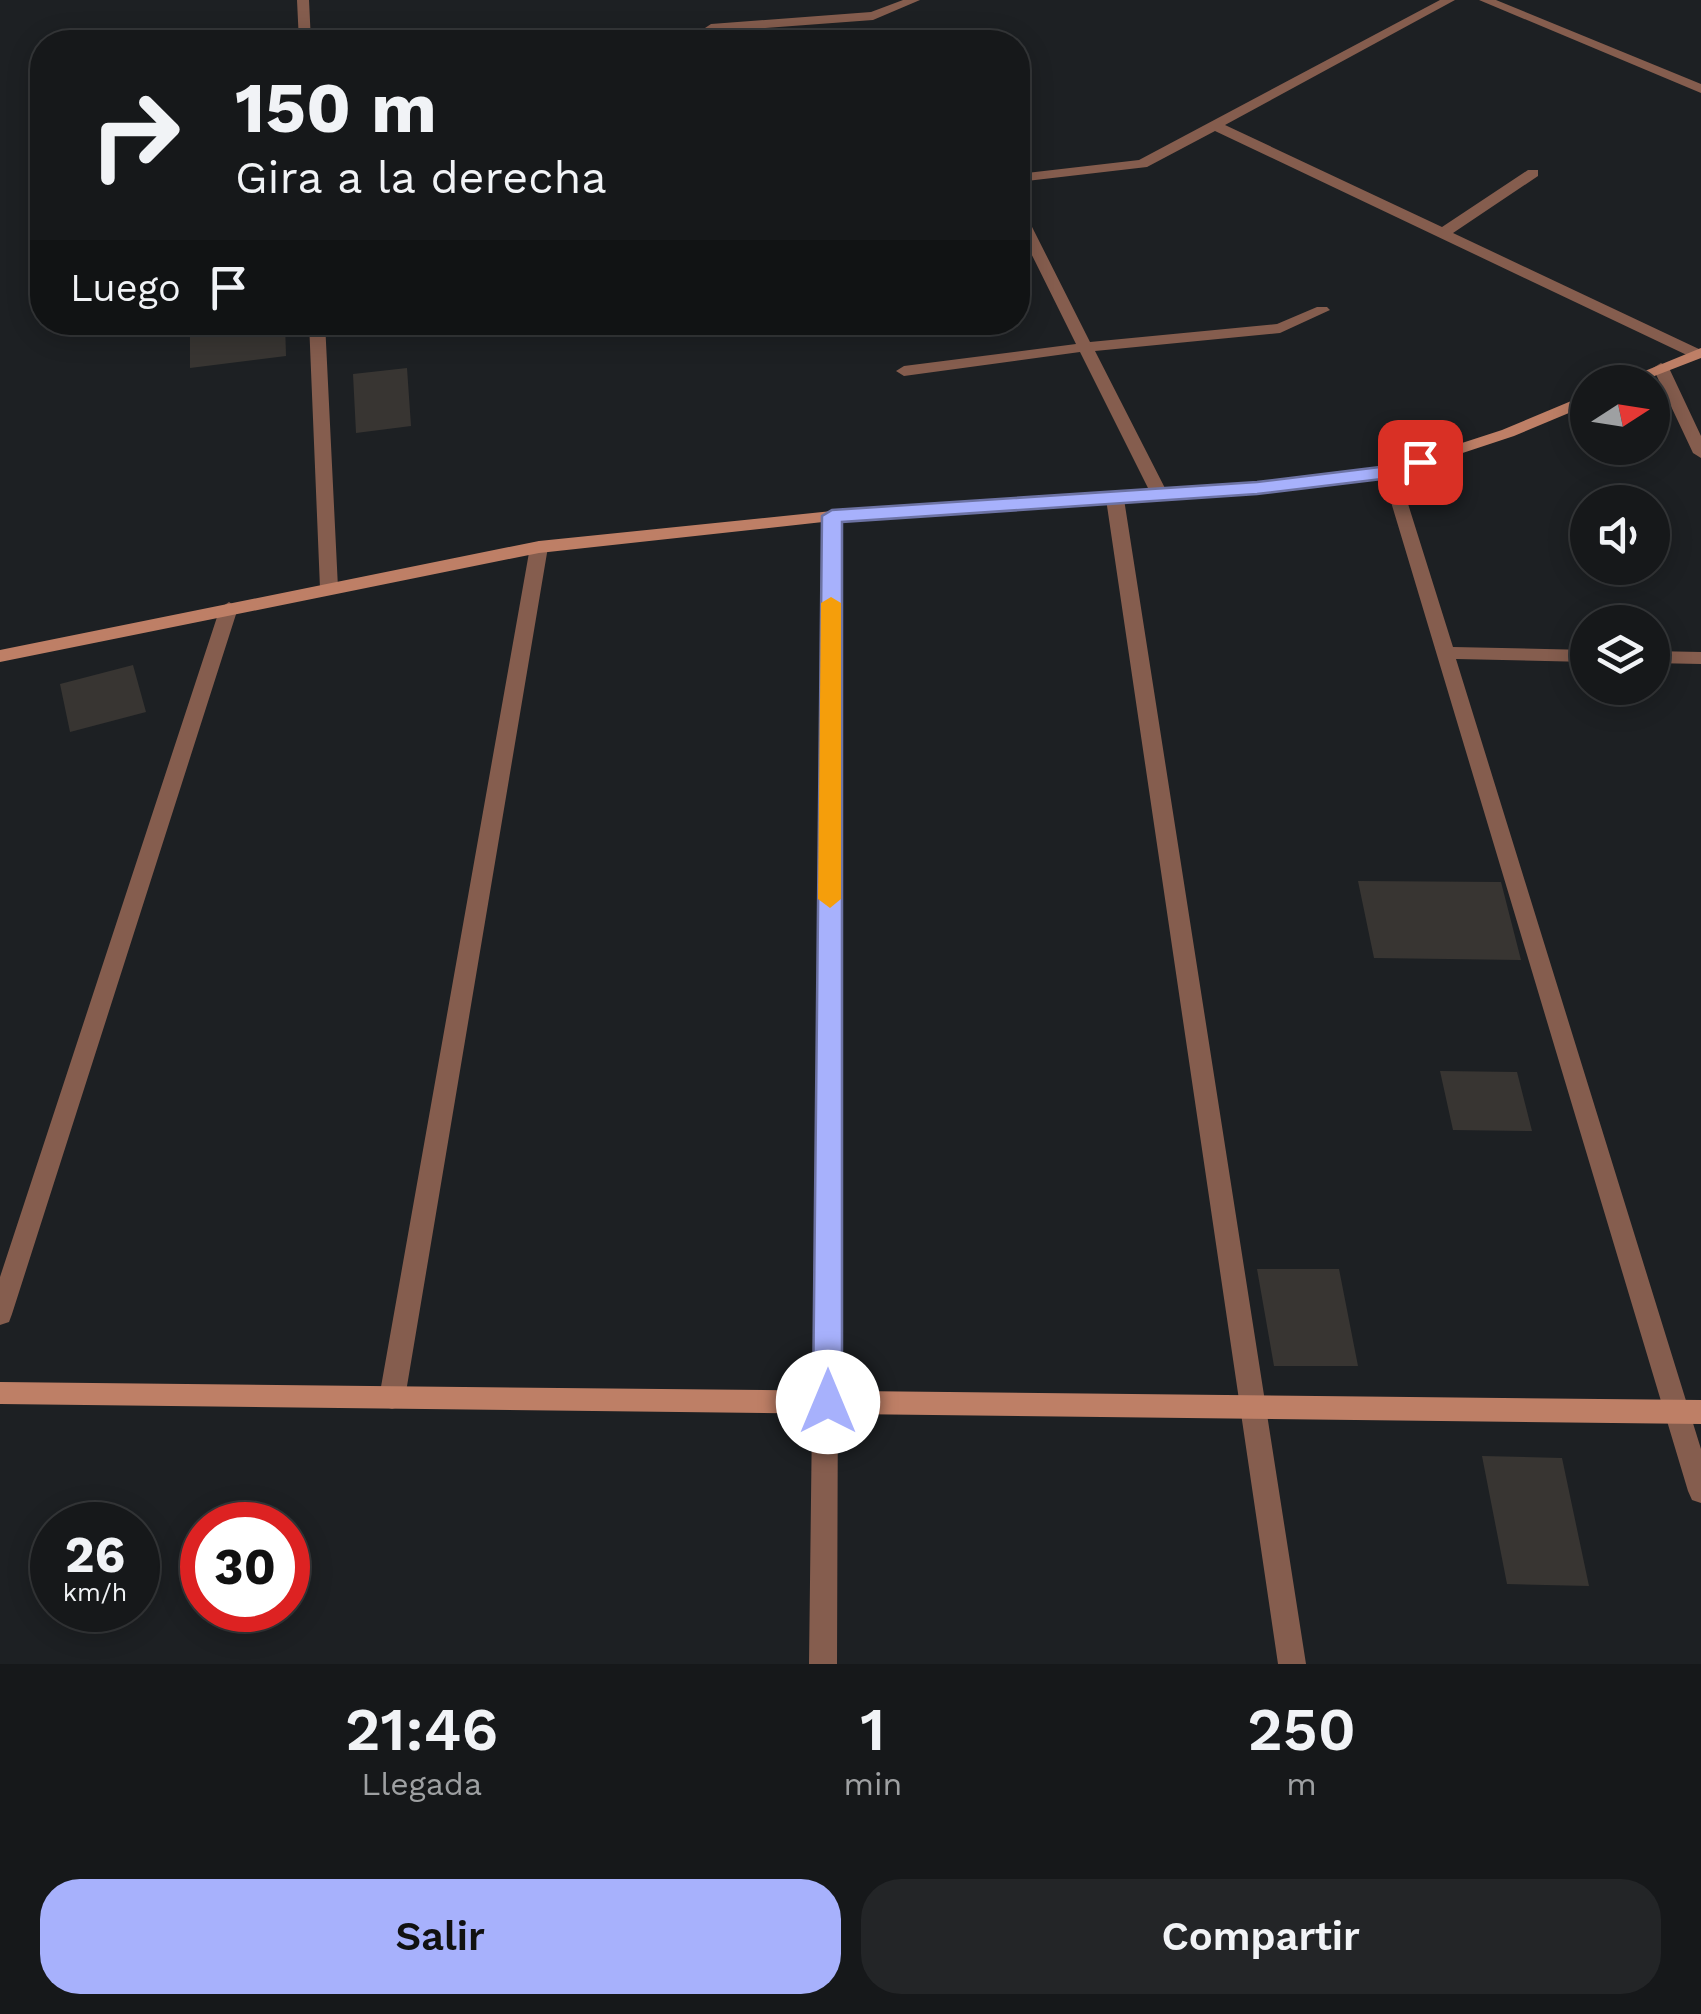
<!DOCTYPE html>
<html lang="es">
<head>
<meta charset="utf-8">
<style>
  body { margin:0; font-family:"Work Sans",sans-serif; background:#232527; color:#f1f3f6; height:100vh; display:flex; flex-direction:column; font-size:38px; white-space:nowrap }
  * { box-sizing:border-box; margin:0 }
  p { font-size:32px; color:#9ea0a2 }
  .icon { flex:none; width:55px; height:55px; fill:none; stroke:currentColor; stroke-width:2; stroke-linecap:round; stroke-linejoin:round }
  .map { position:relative; height:1664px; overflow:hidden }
  .drawer { display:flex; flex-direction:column; background:#16181a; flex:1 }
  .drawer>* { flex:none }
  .banner { position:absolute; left:30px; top:30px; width:1000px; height:305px; border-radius:40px; box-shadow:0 5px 25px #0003,0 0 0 2px #353739; background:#16181a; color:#f1f3f6; overflow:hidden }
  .needle { width:65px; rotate:78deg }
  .buttons { position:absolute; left:1570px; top:365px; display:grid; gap:20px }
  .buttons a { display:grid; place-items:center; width:100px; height:100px; border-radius:50%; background:#16181a; box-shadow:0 5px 25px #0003,0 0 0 2px #353739; font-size:50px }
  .speed { position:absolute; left:30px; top:1502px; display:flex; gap:20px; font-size:50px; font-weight:700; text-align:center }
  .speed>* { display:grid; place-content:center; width:130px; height:130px; border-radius:50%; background:#16181a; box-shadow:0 5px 25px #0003,0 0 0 2px #353739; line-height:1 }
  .speed small { font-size:25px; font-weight:400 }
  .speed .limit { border:15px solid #d22; background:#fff; color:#111 }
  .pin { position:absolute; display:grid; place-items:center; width:85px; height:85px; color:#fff; margin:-42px; border-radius:20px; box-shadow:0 5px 15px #0006 }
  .me { position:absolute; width:110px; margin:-55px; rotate:0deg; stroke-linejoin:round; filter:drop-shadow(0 0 8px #0008) }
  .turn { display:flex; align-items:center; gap:35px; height:210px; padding:0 40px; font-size:45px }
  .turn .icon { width:130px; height:130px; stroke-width:2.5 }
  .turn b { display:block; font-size:70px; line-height:85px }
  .then { display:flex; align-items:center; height:95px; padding:0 40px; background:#0003; gap:20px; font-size:38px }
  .eta { display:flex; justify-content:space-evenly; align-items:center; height:170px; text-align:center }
  .eta b { font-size:60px; font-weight:600; line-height:70px }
  .action { display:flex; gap:20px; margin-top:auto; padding:20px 40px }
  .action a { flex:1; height:115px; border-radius:40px; background:#a7b1fc; color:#111; font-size:40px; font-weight:600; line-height:115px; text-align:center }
  .action a+a { background:#232527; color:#f1f3f6 }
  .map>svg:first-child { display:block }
  .building { fill:#383532 }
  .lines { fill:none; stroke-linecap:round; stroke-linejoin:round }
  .street { fill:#855d4e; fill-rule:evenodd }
  .secondary { fill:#be7f66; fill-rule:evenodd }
  .route { fill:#a7b1fc; stroke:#6d73a4; stroke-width:2.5 }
  .slow { fill:#f59e0b }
</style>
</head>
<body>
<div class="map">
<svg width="1701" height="1664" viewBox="0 0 1701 1664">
  <rect width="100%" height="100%" fill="#1d2023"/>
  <path class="building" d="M190,322H285L286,356L190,368Z
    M407,368L411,426L356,433L353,374Z
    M133,665L146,712L70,732L60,684Z
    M1358,881L1501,882L1521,960L1374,958Z
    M1440,1071L1517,1072L1532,1131L1453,1130Z
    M1257,1269H1339L1358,1366H1274Z
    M1482,1456L1562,1458L1589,1586L1507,1584Z"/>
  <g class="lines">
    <path class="street" d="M297,0H309L311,42H299Z
      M903,0H920L873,20L711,32L705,28L711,24L871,12Z
      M1440,0H1455L1225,125L1442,227L1528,170H1538V176L1453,233L1701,350V358L1691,357L1215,131L1147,167L1018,182V174L1139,160Z
      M1479,0H1496L1701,84V93Z
      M1018,209L1025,213L1090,342L1277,324L1317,307H1327L1330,310L1280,333L1095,351L1169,496L1160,501L1154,500L1080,352L904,376L896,371L904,366L1076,344L1018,227Z
      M309,322H325L338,588L329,594L320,588Z
      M1661,363L1669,368L1701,436V458L1693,453L1653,368Z
      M1390,467L1398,472L1453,647L1588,650V662L1456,659L1701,1449V1503L1692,1500L1688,1491L1382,472Z
      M1115,494L1124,499L1306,1664H1278L1106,499Z
      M832,511L841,516L837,1664H809L823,516Z
      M539,541L548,547L405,1398L401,1406L392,1409L383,1406L379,1398L530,547Z
      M229,602L238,608L12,1314L9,1322L0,1325V1277L220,608Z
      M1652,651L1701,652V664L1652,663Z"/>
    <path class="secondary" d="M1701,348V358L1639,382H1618Z
      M1588,394V405L1514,436L1390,477L1257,493L832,521L539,553L0,662V650L539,541L832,511L1257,483L1388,467L1502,430Z
      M0,1382L1701,1400V1424L0,1404Z"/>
  </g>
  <path class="route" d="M1420,456L1426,458V466L1390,478L1257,494L842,522V1402L838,1411L828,1415L817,1411L813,1402L822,516L832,510L1257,482L1388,466Z"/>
  <path class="slow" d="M831,597L841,603V899L830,908L818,899L821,603Z"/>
</svg>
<div class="buttons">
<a><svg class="needle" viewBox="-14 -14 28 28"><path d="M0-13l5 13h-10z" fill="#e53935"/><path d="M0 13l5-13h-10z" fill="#9ea0a2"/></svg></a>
<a><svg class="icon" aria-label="sound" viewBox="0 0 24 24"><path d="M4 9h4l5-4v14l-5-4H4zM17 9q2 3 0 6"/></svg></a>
<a><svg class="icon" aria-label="layers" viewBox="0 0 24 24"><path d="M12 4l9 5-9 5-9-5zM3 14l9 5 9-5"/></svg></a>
</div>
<div class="speed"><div>26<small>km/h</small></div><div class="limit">30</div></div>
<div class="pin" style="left:1420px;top:462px;background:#d93025"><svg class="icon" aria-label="arrive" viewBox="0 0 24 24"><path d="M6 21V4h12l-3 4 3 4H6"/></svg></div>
<svg class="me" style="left:828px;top:1402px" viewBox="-20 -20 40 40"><circle r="19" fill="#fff"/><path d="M0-13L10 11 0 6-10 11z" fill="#a7b1fc"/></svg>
<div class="banner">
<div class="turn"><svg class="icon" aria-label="right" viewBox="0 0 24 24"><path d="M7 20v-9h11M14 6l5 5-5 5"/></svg><div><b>150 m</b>Gira a la derecha</div></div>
<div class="then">Luego<svg class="icon" aria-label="arrive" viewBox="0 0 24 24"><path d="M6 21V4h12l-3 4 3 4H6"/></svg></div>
</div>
</div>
<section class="drawer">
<div class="eta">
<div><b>21:46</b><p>Llegada</p></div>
<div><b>1</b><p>min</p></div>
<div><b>250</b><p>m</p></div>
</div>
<div class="action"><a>Salir</a><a>Compartir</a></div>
</section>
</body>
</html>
